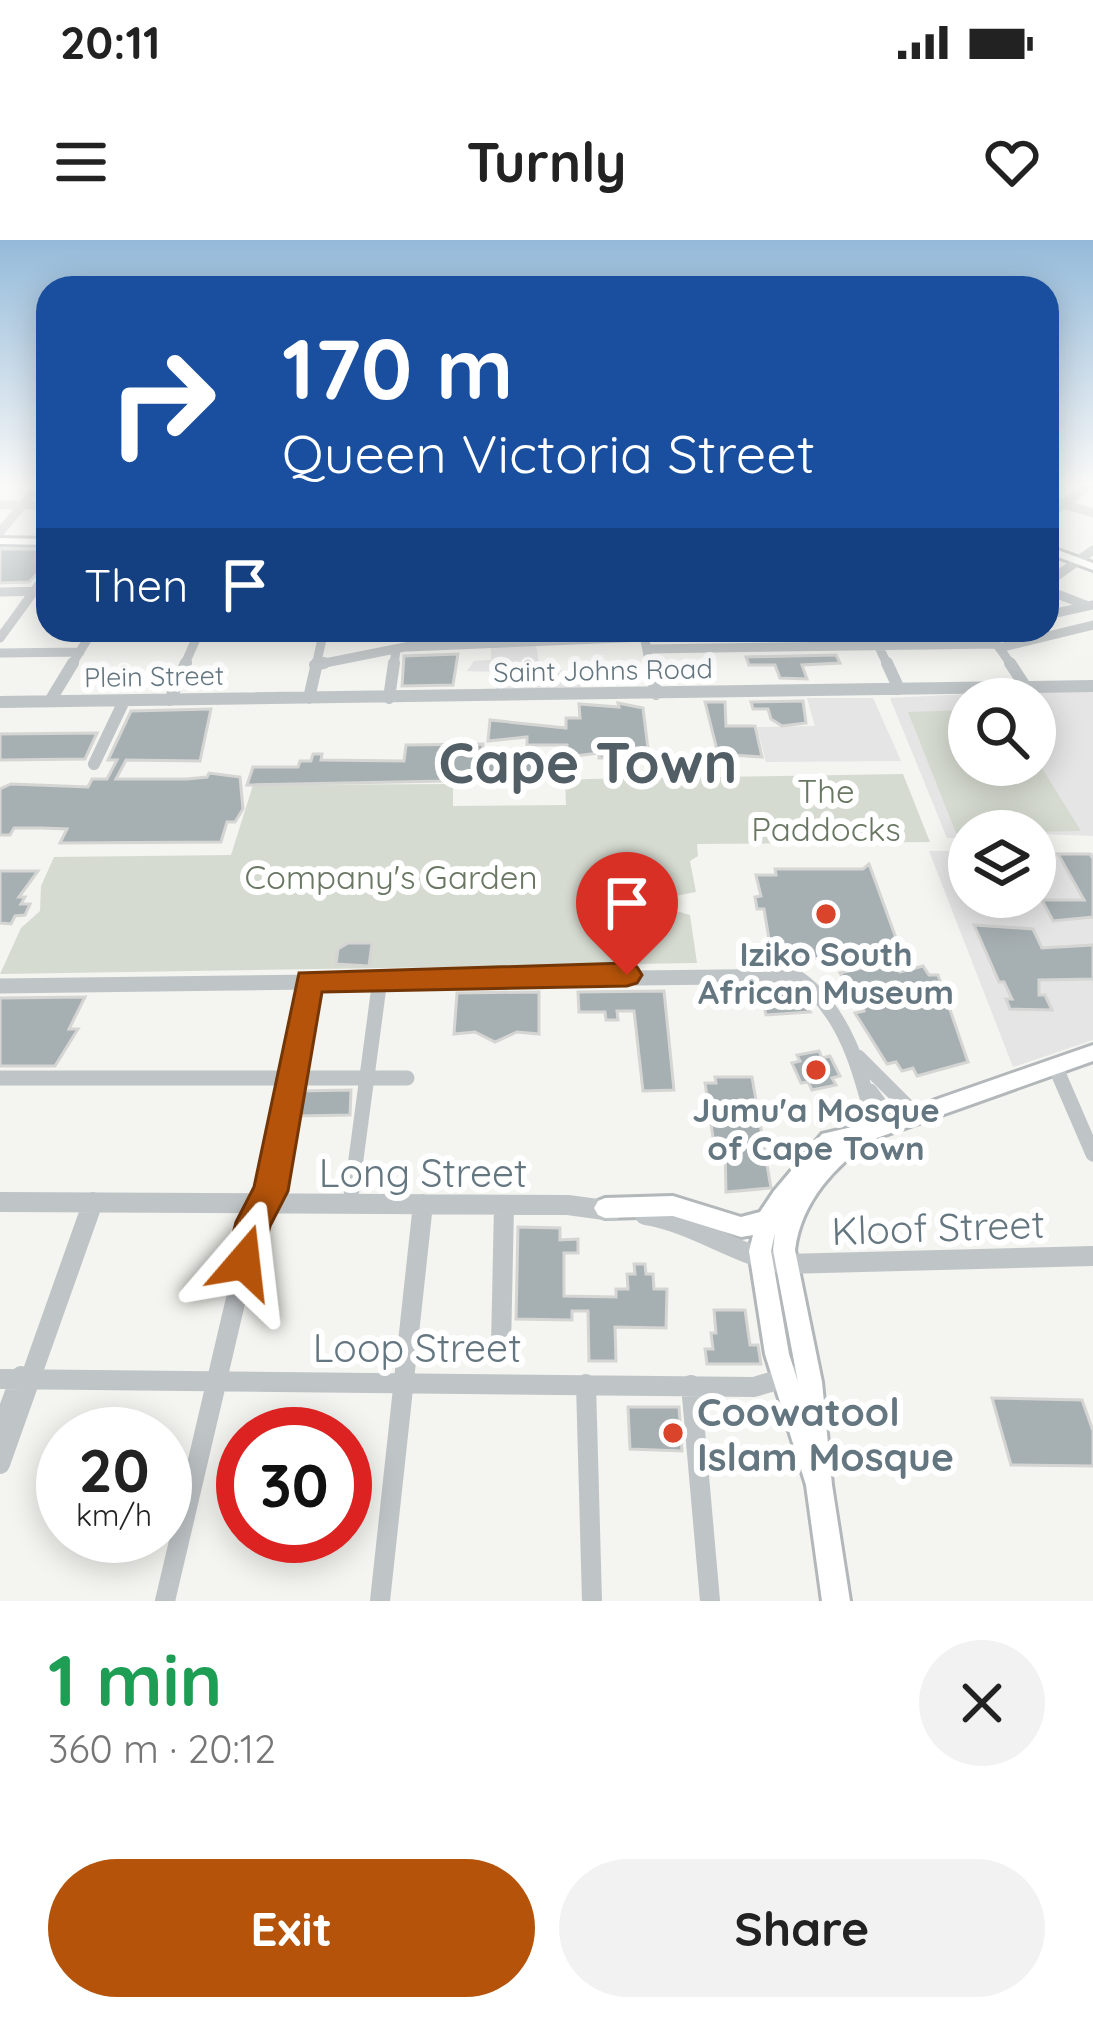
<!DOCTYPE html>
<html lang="en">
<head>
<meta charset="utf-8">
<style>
  body { margin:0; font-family:Quicksand,sans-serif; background:#f2f2f2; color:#222; height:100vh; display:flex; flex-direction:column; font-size:45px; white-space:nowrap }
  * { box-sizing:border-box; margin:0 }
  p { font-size:39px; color:#767676 }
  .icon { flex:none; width:66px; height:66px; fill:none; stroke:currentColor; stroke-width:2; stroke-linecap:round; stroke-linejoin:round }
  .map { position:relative; height:1361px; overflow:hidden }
  .panel { display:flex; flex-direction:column; background:#fff; flex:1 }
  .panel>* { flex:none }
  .guide { position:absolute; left:36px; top:36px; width:1023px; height:366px; border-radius:36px; box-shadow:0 6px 30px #0003; background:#1a4fa0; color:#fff; overflow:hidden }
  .fabs { position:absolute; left:948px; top:438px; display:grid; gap:24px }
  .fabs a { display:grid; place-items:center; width:108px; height:108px; border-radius:50%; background:#fff; box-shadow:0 6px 30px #0003; font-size:60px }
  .speed { position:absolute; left:36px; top:1167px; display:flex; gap:24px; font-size:60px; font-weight:700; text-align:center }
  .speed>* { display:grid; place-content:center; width:156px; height:156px; border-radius:50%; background:#fff; box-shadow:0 6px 30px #0003; line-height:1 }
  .speed small { font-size:30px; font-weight:400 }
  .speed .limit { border:18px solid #d22; background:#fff; color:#111 }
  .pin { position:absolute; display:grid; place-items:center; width:102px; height:102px; color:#fff; margin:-123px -51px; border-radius:50% 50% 50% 0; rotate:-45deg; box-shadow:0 0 12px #0007 }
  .pin .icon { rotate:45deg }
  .me { position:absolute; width:132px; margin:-66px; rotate:17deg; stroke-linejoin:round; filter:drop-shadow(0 0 9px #0008) }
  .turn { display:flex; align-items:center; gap:42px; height:252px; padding:0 48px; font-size:54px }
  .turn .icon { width:156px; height:156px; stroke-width:2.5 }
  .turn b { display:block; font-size:84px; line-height:102px }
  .then { display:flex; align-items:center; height:114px; padding:0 48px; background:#0003; gap:24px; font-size:45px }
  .round { display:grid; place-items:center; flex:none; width:126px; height:126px; border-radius:63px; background:#f2f2f2 }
  .head { display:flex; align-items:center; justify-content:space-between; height:204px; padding:0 48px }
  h1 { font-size:72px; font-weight:700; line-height:90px; color:#1e9e55 }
  .action { display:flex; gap:24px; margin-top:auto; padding:24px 48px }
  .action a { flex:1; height:138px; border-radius:72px; background:#b45309; color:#fff; font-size:48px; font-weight:700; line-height:138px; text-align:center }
  .action a+a { background:#f2f2f2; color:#222 }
  .status { display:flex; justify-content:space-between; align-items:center; height:84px; padding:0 60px; background:#fff; direction:ltr }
  .status svg { height:33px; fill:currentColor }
  header { display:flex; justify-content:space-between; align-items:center; height:156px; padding:0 48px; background:#fff; font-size:54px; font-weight:700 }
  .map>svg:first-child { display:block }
  .built { fill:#e4e5e4; fill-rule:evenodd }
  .green { fill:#d6dbd1 }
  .building { fill:#a6afb2; stroke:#d5d5d3; stroke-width:3 }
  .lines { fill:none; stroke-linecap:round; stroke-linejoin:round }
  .major-casing { stroke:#b2b7ba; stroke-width:6 }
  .minor-far3 { stroke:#bfc4c6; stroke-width:9 }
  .minor-far2 { stroke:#bfc4c6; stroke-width:12 }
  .minor-far1 { stroke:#bfc4c6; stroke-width:15 }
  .minor { stroke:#bfc4c6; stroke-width:20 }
  .major { fill:#fff; fill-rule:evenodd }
  .route { fill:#b45309; stroke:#753606; stroke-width:3 }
  .poi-dot { fill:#d9442b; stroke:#fff; stroke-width:4.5 }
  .labels { text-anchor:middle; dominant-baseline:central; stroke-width:12; stroke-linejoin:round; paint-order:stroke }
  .far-street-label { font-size:27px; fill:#647680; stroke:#fff }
  .park-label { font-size:33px; fill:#697763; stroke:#fff }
  .poi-label { font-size:33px; font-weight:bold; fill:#647680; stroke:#fff }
  .near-street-label { font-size:39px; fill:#647680; stroke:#fff }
  .near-poi-label { font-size:39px; font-weight:bold; fill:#647680; stroke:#fff; text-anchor:start }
  .town-label { font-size:57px; font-weight:bold; fill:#525e65; stroke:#fff }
</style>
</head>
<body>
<div class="status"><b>20:11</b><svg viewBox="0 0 49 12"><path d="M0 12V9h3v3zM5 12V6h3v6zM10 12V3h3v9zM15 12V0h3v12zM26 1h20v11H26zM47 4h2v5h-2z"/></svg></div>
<header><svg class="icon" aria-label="menu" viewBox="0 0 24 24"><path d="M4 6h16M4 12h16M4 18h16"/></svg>Turnly<svg class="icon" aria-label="heart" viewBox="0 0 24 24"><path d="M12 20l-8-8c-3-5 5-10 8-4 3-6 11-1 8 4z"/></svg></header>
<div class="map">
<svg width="1093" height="1361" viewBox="0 0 1093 1361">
  <rect width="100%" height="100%" fill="#f4f4f0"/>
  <path class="built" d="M536,405L539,423L545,424L546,431L579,430L581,450L496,451V432L467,431L474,421L491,420V407Z
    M1069,449L1093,450V596L969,591V598H947L890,458ZM969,459H1035V525H969Z
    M807,458H873L901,521L766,522L757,487L815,486Z
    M929,611H969V657H1035V612L1093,613V800L1013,827Z"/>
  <path class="green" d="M969,470V525H1035V517L1081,591L956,593L908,472Z
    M903,534L930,602L697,604L698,616L690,621L696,652L675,656L676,671L690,675L697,723L0,734L21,688L40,671L41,646L54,617L231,615L253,545L453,544V566L566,565L565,541L587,539Z"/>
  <path class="building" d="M0,309H48V323L29,342L0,343Z
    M458,414L453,445L402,446L404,416Z
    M836,415L840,423L802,425L807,439L780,438L775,425H749L746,417Z
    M803,461L806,483L782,486L771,479L768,469H753L751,462Z
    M705,462H725L726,486H755L762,517L718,514Z
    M618,463L643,468L649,517L617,513V518H599V513L567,517V505H527V497L488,501L490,480L566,488V478H580L579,464L619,467Z
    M211,469L200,521L126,520L116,539H187L207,537L209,533L240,537L243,569L235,582H227L221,602L60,603L67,589L42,588H14L10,595H0V549L11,544L88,547L92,539H107L117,520H108L131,471Z
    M97,493L85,519L0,520V494Z
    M483,504L482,520L543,521L544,539L247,545L253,527H298L300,521H311L313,514H322L321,520L404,521L406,505Z
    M1058,614H1090L1093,619V677L1053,681L1042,660H1084Z
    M869,624L900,709L893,717L788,719L771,711L764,669H757L755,657L761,656L756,635H776L775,629H863Z
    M0,631H38L19,657H25L21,664H30L25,675L15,676L11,684L0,683Z
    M974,685L1033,689L1042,708L1093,705V739L1039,740V755H1045L1052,770L1010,769L1006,759H1012L1004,742H999Z
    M348,703H372L369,726L336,724L338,709Z
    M896,720L900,732L923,726L929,735H938L968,822L917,836L913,828L902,831L896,822L887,824L855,773L864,771L840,733Z
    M760,748L792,749L810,772L766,775Z
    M664,751L674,850L643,851L634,771H617L618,780H606L605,772H579L578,752Z
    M539,752V794L517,792L495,802L475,792L454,794L457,753Z
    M85,757L69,789H78L55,826H0V758Z
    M819,811L822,818L830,816L840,836L832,838L836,845L812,850L808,842L801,843L792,823L800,821L797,815Z
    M715,837H752L771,948L726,952L725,904H714L705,843H716Z
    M351,850L350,875L296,876L301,851Z
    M518,987L560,988V1000L578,999V1013H564V1056L616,1057V1049H628L627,1034H635L634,1024H645L646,1034H653L654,1049H667L666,1088L615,1087L616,1121H589L588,1071H572V1080L516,1079Z
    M714,1070H745L750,1105H758L761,1124H707L705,1109H713L711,1093H716Z
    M992,1158L1082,1160L1093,1191V1226L1011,1225Z
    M628,1167H679L682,1211L630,1209Z"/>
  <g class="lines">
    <g class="major-casing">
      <path id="major" d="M0,298L48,299V305L0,304Z
        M1047,306L1093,323V330L1047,313Z
        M1093,805V821L874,899C835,925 801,962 795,1010L822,1142L832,1245L850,1361H822L806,1245L765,1114L749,1011L753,995L741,997L673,976L605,978L598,975L594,968L598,961L605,958L673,956L741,977L760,972L774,951L822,894L869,883ZM775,993L773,1010L798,1142L789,1114L771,1011Z"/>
    </g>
    <path class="minor-far3" d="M1047,259L1093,273
      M0,265H48
      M1047,276L1089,246
      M0,292L38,246
      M1047,343L1093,310
      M1047,350L1088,366
      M0,352L48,351
      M1047,375L1093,365
      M987,390L1012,426
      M0,398L48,332
      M449,398L487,390
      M645,400L650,426
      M878,405L888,426
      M408,407L645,397
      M999,408L1093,385
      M647,409L996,404
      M0,413L80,412
      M315,425L415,405
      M71,426L93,390
      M184,426L200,390
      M316,426L324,390
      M394,426L396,409"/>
    <path class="minor-far2" d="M650,423L656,454
      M887,423L899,449
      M1010,423L1025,446
      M315,425L324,423
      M309,458L317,423
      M389,458L394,423
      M170,460L186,423
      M50,461L73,423
      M0,462L1093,446
      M94,524L124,461"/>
    <path class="minor-far1" d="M0,746L795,736C845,768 862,834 875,889
      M858,817L915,874
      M1055,826L1093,914
      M0,838H407
      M870,851L893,882
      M0,962L413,964
      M263,964L270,951L309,741
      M350,964L380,739"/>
    <path class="minor" d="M0,962L568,965L612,971
      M645,975C695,983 735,1015 785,1024L1093,1016
      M501,1107L504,966
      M0,1139L754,1147L791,1136
      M586,1144L592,1361
      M691,1145L710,1361
      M0,1193L21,1136
      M0,1224L93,962
      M165,1361L254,982L265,961
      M380,1361L423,964"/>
    <use href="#major" class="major"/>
  </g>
  <linearGradient id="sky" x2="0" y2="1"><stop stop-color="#94bada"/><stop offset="0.56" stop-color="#fafaf8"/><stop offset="1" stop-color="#fafaf8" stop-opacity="0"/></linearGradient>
  <rect width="1093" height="437" fill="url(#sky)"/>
  <path class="route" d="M627,723L637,727L642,735L637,743L627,746L322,752L288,951L270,986L257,1035L244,1040L231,1035L226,1022L236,982L254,947L299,733Z"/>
  <g class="poi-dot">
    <circle cx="826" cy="674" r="12"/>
    <circle cx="816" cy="830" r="12"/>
    <circle cx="673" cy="1193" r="12"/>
  </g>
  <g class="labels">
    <g class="far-street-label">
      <text transform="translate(603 430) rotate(-1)">Saint Johns Road</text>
      <text transform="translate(154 436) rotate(-1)">Plein Street</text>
    </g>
    <g class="park-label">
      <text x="826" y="550">The<tspan x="826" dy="38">Paddocks</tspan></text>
      <text x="391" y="636">Company's Garden</text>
    </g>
    <g class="poi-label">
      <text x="826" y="713">Iziko South<tspan x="826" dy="38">African Museum</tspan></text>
      <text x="816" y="869">Jumu'a Mosque<tspan x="816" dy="38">of Cape Town</tspan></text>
    </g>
    <g class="near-street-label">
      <text x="423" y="932">Long Street</text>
      <text transform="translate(938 987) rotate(-2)">Kloof Street</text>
      <text x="417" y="1107">Loop Street</text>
    </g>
    <g class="near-poi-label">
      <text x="697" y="1171">Coowatool<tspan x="697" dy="45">Islam Mosque</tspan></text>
    </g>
    <g class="town-label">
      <text x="588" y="521">Cape Town</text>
    </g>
  </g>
</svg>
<div class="fabs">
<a><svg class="icon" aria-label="search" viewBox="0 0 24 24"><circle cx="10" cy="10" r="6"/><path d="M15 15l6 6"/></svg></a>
<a><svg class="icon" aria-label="layers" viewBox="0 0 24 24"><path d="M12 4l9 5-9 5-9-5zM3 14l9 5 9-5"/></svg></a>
</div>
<div class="speed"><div>20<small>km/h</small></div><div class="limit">30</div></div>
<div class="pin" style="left:627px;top:735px;background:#d93025"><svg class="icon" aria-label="arrive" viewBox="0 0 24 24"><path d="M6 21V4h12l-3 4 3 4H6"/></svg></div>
<svg class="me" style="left:244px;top:1022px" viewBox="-20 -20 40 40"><path d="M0-17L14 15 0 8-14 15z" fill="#b45309" stroke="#fff" stroke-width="4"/></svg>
<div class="guide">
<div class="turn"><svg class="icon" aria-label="right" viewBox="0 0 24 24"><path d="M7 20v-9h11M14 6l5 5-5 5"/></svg><div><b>170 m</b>Queen Victoria Street</div></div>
<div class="then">Then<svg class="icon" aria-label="arrive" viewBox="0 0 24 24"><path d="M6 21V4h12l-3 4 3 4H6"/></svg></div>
</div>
</div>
<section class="panel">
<div class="head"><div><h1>1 min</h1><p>360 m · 20:12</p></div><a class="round"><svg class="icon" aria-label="close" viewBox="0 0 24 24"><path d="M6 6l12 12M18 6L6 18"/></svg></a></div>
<div class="action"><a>Exit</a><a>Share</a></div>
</section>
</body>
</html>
